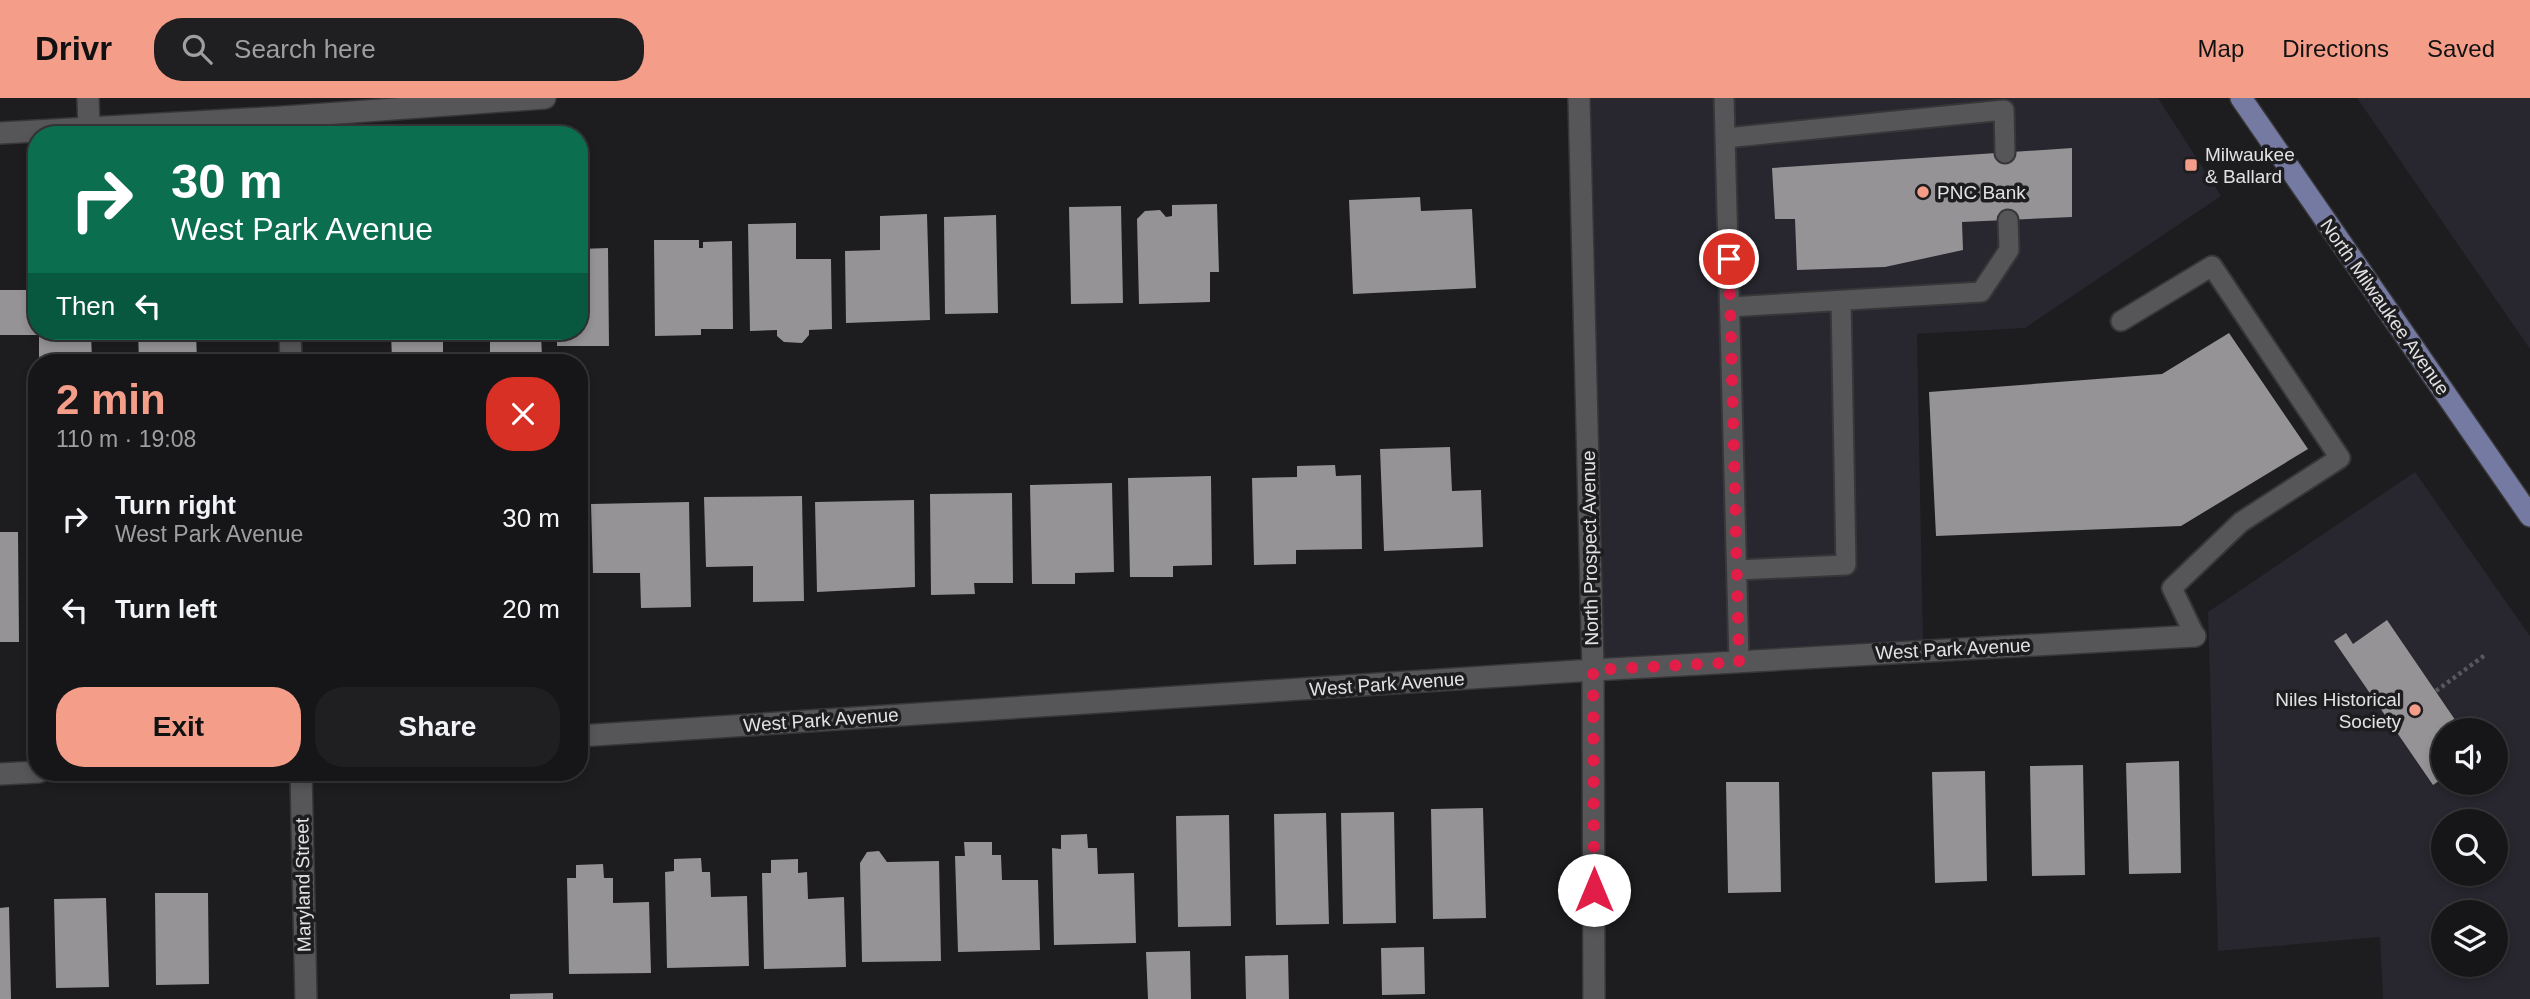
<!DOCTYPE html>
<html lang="en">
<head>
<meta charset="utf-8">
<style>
  body { margin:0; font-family:Helvetica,sans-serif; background:#1f1e20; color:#f1f3f6; height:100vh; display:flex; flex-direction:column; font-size:26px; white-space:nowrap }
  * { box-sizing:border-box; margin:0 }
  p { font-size:23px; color:#9e9fa1 }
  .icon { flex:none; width:38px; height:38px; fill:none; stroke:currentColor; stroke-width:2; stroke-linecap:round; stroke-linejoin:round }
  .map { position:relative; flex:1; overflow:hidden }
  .panel { position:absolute; left:28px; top:256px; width:560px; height:427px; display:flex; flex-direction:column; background:#161517; border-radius:28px; box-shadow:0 4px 10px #0003,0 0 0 2px #353436 }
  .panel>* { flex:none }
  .guide { position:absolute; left:28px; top:28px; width:560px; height:214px; border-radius:28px; box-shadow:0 4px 10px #0003,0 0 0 2px #353436; background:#0b6e4f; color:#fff; overflow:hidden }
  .tools { position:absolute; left:2431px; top:620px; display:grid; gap:14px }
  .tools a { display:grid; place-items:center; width:77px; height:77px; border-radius:50%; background:#161517; box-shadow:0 4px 10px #0003,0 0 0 2px #353436; font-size:35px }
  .pin { position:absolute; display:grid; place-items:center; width:60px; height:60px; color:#fff; margin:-30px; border:4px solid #fff; border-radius:50%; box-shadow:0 2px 7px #0007 }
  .me { position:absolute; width:77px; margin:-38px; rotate:0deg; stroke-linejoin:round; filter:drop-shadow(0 0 5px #0008) }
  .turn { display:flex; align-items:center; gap:24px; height:147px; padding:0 28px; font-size:32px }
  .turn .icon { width:91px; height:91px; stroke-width:2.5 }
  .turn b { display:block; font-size:49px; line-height:60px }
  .then { display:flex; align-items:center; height:66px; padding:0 28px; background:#0003; gap:14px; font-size:26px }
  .round { display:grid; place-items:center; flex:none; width:74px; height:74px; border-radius:28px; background:#1f1e20 }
  .headline { display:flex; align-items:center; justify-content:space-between; height:119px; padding:0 28px }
  h1 { font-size:42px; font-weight:600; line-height:52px; color:#f49e8a }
  .primary-button { display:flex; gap:14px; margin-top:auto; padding:14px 28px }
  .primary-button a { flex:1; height:80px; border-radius:28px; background:#f49e8a; color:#111; font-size:28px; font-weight:600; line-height:80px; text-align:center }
  .primary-button a+a { background:#1f1e20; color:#f1f3f6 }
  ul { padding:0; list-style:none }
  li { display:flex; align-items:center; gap:21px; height:91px; padding:0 28px }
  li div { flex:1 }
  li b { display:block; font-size:26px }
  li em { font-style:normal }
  header { display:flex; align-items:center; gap:42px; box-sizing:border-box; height:98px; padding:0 35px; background:#f49e8a; color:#111 }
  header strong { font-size:33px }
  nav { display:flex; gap:38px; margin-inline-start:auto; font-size:24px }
  .search { width:490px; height:63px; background:#1f1e20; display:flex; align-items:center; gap:18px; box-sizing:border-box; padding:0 24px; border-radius:28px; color:#9e9fa1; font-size:26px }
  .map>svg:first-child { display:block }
  .built { fill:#28262e; fill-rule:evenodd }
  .building { fill:#959396 }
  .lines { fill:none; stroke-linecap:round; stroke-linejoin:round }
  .lane-casing { stroke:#373739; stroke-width:23 }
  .street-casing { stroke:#373739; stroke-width:24 }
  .secondary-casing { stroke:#373739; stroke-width:24 }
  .primary-casing { stroke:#373739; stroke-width:24 }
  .path { stroke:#58585a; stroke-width:4.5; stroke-dasharray:3.5 3.5; stroke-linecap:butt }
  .lane { stroke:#565558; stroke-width:19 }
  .street { stroke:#565558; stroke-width:21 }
  .secondary { stroke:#565558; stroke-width:21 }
  .primary { stroke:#757aa2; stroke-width:21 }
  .route { stroke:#e11d48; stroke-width:12; stroke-dasharray:0 21.6 }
  .poi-dot { fill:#f49e8a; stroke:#1d1c1f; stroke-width:2.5 }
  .labels { text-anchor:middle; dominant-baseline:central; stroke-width:7; stroke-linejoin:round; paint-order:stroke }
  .poi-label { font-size:19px; fill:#e2e2e4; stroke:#1d1c1f; text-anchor:start }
  .street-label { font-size:19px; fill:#e2e2e4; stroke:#1d1c1f }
</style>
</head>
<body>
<header>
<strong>Drivr</strong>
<div class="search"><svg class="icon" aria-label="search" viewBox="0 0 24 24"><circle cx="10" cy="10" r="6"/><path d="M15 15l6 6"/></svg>Search here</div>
<nav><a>Map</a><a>Directions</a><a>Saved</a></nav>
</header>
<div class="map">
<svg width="2530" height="901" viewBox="0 0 2530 901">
  <rect width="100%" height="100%" fill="#1d1c1f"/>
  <path class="built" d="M1568,0H2158L2221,98L2025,230L1917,236L1923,544L1582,565Z
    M2357,0H2530V251Z
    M2415,374L2530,538V901H2383L2380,839L2218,853L2208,514ZM2443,632H2496V684H2443ZM2443,723H2496V775H2443ZM2443,814H2496V866H2443Z"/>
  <path class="building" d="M2072,50V119L1962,124L1963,152L1885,169L1797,172L1795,121H1775L1772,70Z
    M1420,99L1421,113L1472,111L1476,190L1353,196L1349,102Z
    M1217,106L1219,174H1210V204L1139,206L1137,121L1145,113L1160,112L1166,119L1172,118V107Z
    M1121,108L1123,205L1071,206L1069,109Z
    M927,116L930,222L846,225L845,153L880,152V118Z
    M996,117L998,215L945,216L944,119Z
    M796,125V161H831L832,231L809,232V237L802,245L784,244L777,238V232L750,233L748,126Z
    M654,142H699V150H703V144L732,143L733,231H701V237L655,238Z
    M608,150L609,248H557V233H579V151Z
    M0,192H37V233H91L92,264H39V237H0Z
    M138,233H196L197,264H139Z
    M391,233H443V264H392Z
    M490,233H541L542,261L490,262Z
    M2229,235L2308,351L2181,428L1936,438L1929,294L2162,276Z
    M1450,349L1452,393L1481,392L1483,449L1384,453L1380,351Z
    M1335,367L1336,378L1361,377L1362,451L1296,452V466L1254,467L1252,380L1297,379V368Z
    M1211,378L1212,467L1173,468V479H1130L1128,380Z
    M1112,385L1114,474L1075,475V486H1032L1030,387Z
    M1012,395L1013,485H974L975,496L931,497L930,396Z
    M802,398L804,503L753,504V468L706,469L704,399Z
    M914,402L915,489L817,494L815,404Z
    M689,404L691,509L641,510L640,475H593L591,406Z
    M0,434H18L19,544H0Z
    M2387,522L2462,632H2443V680L2433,687L2334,543L2346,535L2353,546Z
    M2179,663L2181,775L2129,776L2126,665Z
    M2083,667L2085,777L2032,778L2030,668Z
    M1985,673L1987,783L1935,785L1932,674Z
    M1726,684H1779L1781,794L1728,795Z
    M1483,710L1486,820L1433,821L1431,711Z
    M1394,714L1396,825L1343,826L1341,715Z
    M1326,715L1329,826L1276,827L1274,716Z
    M1229,717L1231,828L1178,829L1176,718Z
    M1087,736L1088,750H1097L1098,776L1134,775L1136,845L1054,847L1052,750L1061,751V737Z
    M964,744H992V757H1001L1002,782H1038L1040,852L958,854L955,758H965Z
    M879,753L887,764L939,763L941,863L862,864L860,765L867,754Z
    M701,760L702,774H710L711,799L747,798L749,868L667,870L665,774L674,773V761Z
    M798,761V775L807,774L808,801L844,799L846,869L764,871L762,775H771V762Z
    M603,766L604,780H613V805L649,804L651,875L569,876L567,780H576V767Z
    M155,795H208L209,886L156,887Z
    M106,800L109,889L56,890L54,801Z
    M9,809L11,901H0V810Z
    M1424,849L1425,896L1382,897L1381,850Z
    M1190,853L1191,901H1148L1146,854Z
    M1288,857L1289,901H1246L1245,858Z
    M553,895V901H510V896Z"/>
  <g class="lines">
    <g class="lane-casing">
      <path id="lane" d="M1724,0L1739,564
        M1726,40L2004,12L2005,55
        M1730,209L1981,194L2009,152L2008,122
        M2121,223L2212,168L2340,360L2241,424L2172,490L2195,538
        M1737,472L1846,467L1841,203"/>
    </g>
    <g class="street-casing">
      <path id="street" d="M88,0L89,30
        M1579,0L1593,572L1594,901
        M284,19L285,37
        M290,233L291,264
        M579,638L1593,572L2195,538
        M301,674L306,901
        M0,676L39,674"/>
    </g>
    <g class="secondary-casing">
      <path id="secondary" d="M0,35L284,19L545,0"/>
    </g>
    <g class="primary-casing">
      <path id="primary" d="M2241,0L2530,418"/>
    </g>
    <path class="path" d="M2436,593L2485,557"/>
    <use href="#lane" class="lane"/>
    <use href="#street" class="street"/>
    <use href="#secondary" class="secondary"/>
    <use href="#primary" class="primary"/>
  </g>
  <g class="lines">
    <path class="route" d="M1594,792L1593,572L1739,564L1729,161"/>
  </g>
  <g class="poi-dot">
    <rect x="2184" y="60" width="14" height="14" rx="3.5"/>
    <circle cx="1923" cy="94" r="7"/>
    <circle cx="2415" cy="612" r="7"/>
  </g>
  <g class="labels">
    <g class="poi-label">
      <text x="2205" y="56">Milwaukee<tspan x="2205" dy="22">&amp; Ballard</tspan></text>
      <text x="1937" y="94">PNC Bank</text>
      <text x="2401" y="601" text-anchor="end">Niles Historical<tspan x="2401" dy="22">Society</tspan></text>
    </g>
    <g class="street-label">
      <text transform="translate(2385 209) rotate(55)">North Milwaukee Avenue</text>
      <text transform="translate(1590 450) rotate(-91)">North Prospect Avenue</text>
      <text transform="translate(1953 551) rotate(-3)">West Park Avenue</text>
      <text transform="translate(1387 586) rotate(-4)">West Park Avenue</text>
      <text transform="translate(821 622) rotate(-4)">West Park Avenue</text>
      <text transform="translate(303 787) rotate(-91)">Maryland Street</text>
    </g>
  </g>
</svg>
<div class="tools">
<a><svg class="icon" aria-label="sound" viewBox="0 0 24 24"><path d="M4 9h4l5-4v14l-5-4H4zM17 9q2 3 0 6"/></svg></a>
<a><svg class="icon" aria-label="search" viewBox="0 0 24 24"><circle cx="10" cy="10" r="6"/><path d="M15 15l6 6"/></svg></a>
<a><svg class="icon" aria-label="layers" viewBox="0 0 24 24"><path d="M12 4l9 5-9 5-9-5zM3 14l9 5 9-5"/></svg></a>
</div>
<div class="pin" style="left:1729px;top:161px;background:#d93025"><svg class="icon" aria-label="arrive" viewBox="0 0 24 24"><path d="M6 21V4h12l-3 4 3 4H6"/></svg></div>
<svg class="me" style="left:1594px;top:792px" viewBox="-20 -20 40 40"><circle r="19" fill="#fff"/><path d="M0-13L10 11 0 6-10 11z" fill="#e11d48"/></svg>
<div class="guide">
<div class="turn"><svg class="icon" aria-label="right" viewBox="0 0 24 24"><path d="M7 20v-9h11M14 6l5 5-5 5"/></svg><div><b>30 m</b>West Park Avenue</div></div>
<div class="then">Then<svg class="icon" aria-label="left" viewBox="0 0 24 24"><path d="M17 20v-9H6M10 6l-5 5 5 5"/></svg></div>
</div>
<section class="panel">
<div class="headline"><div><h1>2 min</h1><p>110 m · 19:08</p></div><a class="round" style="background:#d93025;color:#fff"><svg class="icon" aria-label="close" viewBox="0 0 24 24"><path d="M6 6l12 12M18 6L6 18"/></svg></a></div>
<ul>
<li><svg class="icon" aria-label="right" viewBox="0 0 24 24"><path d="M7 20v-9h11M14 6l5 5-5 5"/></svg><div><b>Turn right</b><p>West Park Avenue</p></div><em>30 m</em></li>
<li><svg class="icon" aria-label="left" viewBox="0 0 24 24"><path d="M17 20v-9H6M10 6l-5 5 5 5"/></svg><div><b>Turn left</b></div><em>20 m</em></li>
</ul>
<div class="primary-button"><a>Exit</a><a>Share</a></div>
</section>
</div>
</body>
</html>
